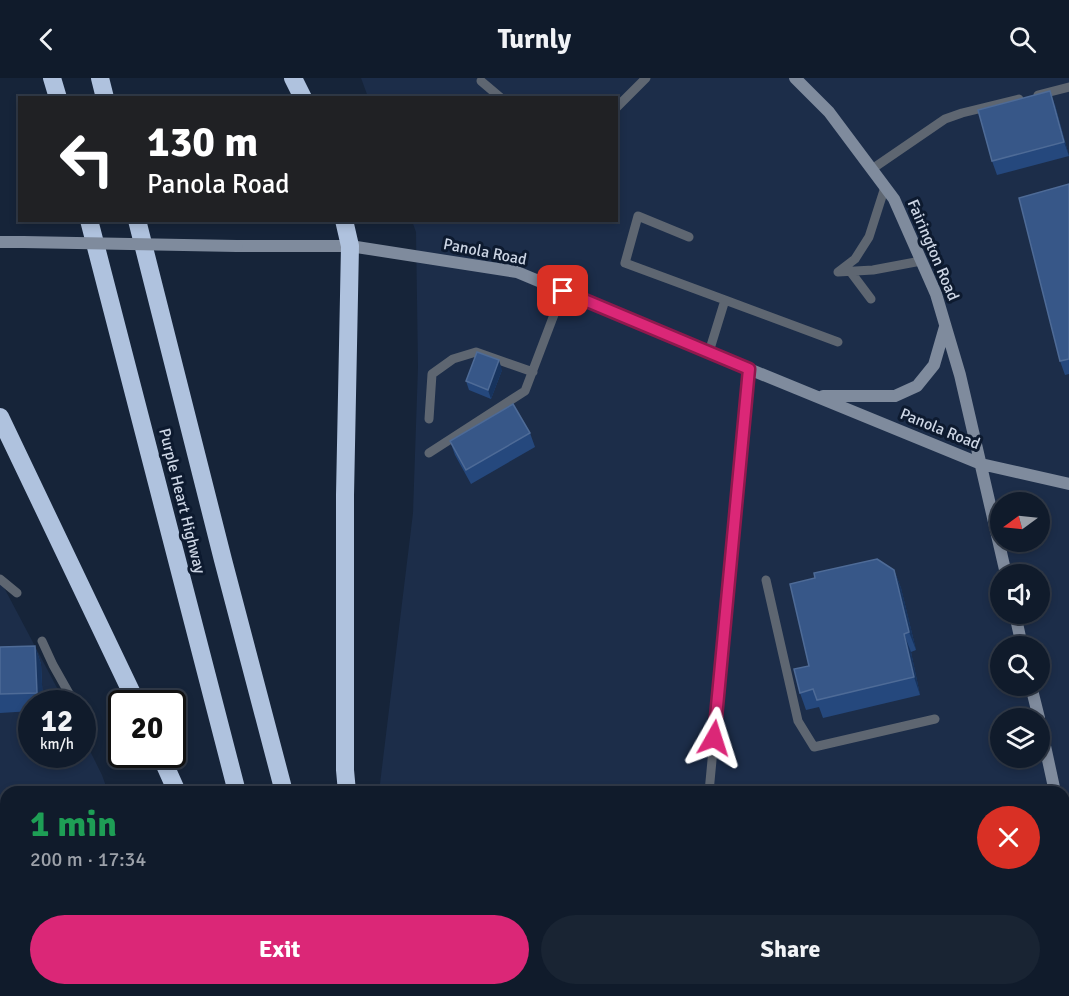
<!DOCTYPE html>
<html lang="en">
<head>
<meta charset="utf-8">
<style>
  body { margin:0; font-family:Signika,sans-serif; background:#192433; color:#f1f3f6; height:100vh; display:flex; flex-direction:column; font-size:22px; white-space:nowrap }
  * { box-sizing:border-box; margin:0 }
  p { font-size:20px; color:#9ca1a9 }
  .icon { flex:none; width:33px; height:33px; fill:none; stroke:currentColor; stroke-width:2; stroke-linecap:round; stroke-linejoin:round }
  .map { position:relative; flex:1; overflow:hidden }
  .drawer { position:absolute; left:0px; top:708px; width:1070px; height:210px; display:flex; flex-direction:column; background:#101b2b; border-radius:18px 18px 0 0; box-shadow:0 3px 9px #0003,0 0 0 2px #303947 }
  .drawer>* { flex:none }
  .top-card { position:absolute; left:18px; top:18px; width:600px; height:126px; border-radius:0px; box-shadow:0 3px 9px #0003,0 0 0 2px #303947; background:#202124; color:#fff; overflow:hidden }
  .needle { width:39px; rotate:255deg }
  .controls { position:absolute; left:990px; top:414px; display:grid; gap:12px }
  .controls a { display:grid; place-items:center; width:60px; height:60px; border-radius:50%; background:#101b2b; box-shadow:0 3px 9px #0003,0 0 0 2px #303947; font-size:30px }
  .speed { position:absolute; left:18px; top:612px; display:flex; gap:12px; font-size:30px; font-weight:700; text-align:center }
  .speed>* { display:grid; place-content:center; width:78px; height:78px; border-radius:50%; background:#101b2b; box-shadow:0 3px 9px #0003,0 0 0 2px #303947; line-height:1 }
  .speed small { font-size:15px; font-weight:400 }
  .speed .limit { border:3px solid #111; border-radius:9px; background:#fff; color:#111 }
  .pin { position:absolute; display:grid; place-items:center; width:51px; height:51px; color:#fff; margin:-26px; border-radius:12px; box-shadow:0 3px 9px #0006 }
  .me { position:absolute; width:66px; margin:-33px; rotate:6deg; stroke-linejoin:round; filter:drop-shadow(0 0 4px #0008) }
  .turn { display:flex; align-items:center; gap:21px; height:126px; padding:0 30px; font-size:27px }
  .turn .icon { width:78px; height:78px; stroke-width:2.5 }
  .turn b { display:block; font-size:42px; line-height:51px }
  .round { display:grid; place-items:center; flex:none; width:63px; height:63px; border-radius:32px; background:#192433 }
  .head { display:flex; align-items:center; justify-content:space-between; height:102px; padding:0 30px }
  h1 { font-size:36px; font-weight:700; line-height:45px; color:#1e9e55 }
  .primary-button { display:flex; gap:12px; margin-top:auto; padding:12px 30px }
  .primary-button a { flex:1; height:69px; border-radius:36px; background:#db2777; color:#fff; font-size:24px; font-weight:700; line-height:69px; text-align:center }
  .primary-button a+a { background:#192433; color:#f1f3f6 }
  header { display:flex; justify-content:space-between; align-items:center; height:78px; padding:0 30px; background:#101b2b; font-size:27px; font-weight:700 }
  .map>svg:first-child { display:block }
  .built { fill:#1c2d49; fill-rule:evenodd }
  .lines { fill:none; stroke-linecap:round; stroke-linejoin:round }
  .lane { stroke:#5e6671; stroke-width:9 }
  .secondary { stroke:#7f8b9d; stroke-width:12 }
  .highway { stroke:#afc2de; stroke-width:18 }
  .secondary-bridge { stroke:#7f8b9d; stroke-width:12 }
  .wall { fill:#25487d }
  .shaded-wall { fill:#17335d }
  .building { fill:#375788; stroke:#4e6b97; stroke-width:1.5 }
  .route-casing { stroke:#8e194d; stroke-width:15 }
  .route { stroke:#db2777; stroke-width:10 }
  .labels { text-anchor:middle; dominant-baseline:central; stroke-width:6; stroke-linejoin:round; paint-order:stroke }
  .street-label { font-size:16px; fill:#cdd6e5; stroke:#0d1a2f }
</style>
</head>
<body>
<header><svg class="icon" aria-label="back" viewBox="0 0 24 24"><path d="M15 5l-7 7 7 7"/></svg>Turnly<svg class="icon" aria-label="search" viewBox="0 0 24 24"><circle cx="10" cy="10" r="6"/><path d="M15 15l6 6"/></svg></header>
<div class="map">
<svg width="1069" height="918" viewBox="0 0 1069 918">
  <rect width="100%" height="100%" fill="#162439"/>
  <path class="built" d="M361,0H1069V918H422L421,912H1064V714H379L413,435L418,289L416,154L412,143L616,142V20L368,19ZM1000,424H1040V464H1000ZM1000,496H1040V536H1000ZM1000,568H1040V608H1000ZM1000,640H1040V680H1000Z
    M0,502L65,625L32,626V676H82L83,659L102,697L108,714H6V912H177L179,918H0Z"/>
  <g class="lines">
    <path class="lane" d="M481,3L501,20
      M1038,17L1069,9
      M616,30L646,0
      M872,91L945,41L962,35L1019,21
      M689,159L638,138L625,185L725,222L709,274
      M850,193L871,221
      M838,194L855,181L869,159L885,109
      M838,194L873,192L921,183
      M725,222L838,264
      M429,341L432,296L453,281L476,274L533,294
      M429,375L525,313L563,213
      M0,501L17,515
      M766,502L798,643L814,669L935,641
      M42,563L53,587L75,626
      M709,714L749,291
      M1064,745L1069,744
      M1064,788L1069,789
      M742,912L743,918"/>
    <path class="secondary" d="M795,0L829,34L894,121L936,216L960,297L1006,496
      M0,164H23
      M237,168H350L517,194L749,291L981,386L1069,406
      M823,318H895L917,308L934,287L945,249
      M1015,536L1022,568
      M1031,608L1039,640
      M1040,645L1055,714
      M1064,754L1069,779"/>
    <path class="highway" d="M52,0L58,20
      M100,0L105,20
      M293,0L303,20
      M89,142L237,714
      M137,142L223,482L284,714
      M344,142L350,168L345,417V692L347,714
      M0,339L137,626
      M160,676L177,714
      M272,912L275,918
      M292,912L294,918
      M340,912L342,918
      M365,912L366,918"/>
    <path class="secondary-bridge" d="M23,164L237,168"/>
  </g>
  <path class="wall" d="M1055,27L1069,78L997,97L992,83Z
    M1069,106V296L1065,297L1060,283Z
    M502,292L491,321L469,312L466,303Z
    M530,355L535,369L471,406L455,377L450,363Z
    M894,492L901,510L916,572L911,574L920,617L823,640L819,629L806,632L800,615L809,588Z
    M35,568L41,586L43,626H32V633L0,635V569Z"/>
  <path class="shaded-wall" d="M1050,13L1055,27L1069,78L1064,64Z
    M499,282L502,292L491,321L488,312Z
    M894,492L901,510L916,572L909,554Z
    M904,556L911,574L920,617L914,599Z
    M35,568L41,586L43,626H41L37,615Z"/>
  <path class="building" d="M1050,13L1064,64L992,83L978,32Z
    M1069,106V281L1060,283L1019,120Z
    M477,274L499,282L488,312L466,303Z
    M513,326L530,355L466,392L450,363Z
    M877,481L894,492L909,554L904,556L914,599L817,622L813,611L800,615L794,591L809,588L790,506L815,500L814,495Z
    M35,568L37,615L0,616V569Z"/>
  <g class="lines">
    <g class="route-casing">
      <path id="route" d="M563,213L749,291L714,660"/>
    </g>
    <use href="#route" class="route"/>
  </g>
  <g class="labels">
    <g class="street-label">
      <text transform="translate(933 172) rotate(67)">Fairington Road</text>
      <text transform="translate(485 174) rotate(11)">Panola Road</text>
      <text transform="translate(940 351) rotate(22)">Panola Road</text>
      <text transform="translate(182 423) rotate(76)">Purple Heart Highway</text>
    </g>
  </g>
</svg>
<div class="controls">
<a><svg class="needle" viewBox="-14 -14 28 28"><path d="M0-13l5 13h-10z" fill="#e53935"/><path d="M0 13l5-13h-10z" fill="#9ca1a9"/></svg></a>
<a><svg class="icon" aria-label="sound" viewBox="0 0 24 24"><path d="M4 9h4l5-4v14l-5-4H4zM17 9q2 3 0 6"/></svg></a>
<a><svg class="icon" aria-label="search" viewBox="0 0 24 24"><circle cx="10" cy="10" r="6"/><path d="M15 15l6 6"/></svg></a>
<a><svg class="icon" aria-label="layers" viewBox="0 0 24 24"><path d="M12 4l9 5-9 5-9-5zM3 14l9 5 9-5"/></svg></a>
</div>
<div class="speed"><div>12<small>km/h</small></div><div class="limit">20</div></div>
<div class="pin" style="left:563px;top:213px;background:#d93025"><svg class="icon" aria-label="arrive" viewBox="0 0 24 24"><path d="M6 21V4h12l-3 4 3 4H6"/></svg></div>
<svg class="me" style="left:714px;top:660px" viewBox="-20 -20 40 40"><path d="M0-17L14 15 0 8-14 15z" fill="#db2777" stroke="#fff" stroke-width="4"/></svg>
<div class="top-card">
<div class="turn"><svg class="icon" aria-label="left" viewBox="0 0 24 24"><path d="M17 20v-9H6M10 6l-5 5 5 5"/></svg><div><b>130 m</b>Panola Road</div></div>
</div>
<section class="drawer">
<div class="head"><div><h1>1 min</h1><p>200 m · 17:34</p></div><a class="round" style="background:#d93025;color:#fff"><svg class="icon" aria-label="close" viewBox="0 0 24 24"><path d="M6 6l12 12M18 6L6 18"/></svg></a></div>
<div class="primary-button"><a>Exit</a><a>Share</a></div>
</section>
</div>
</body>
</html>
